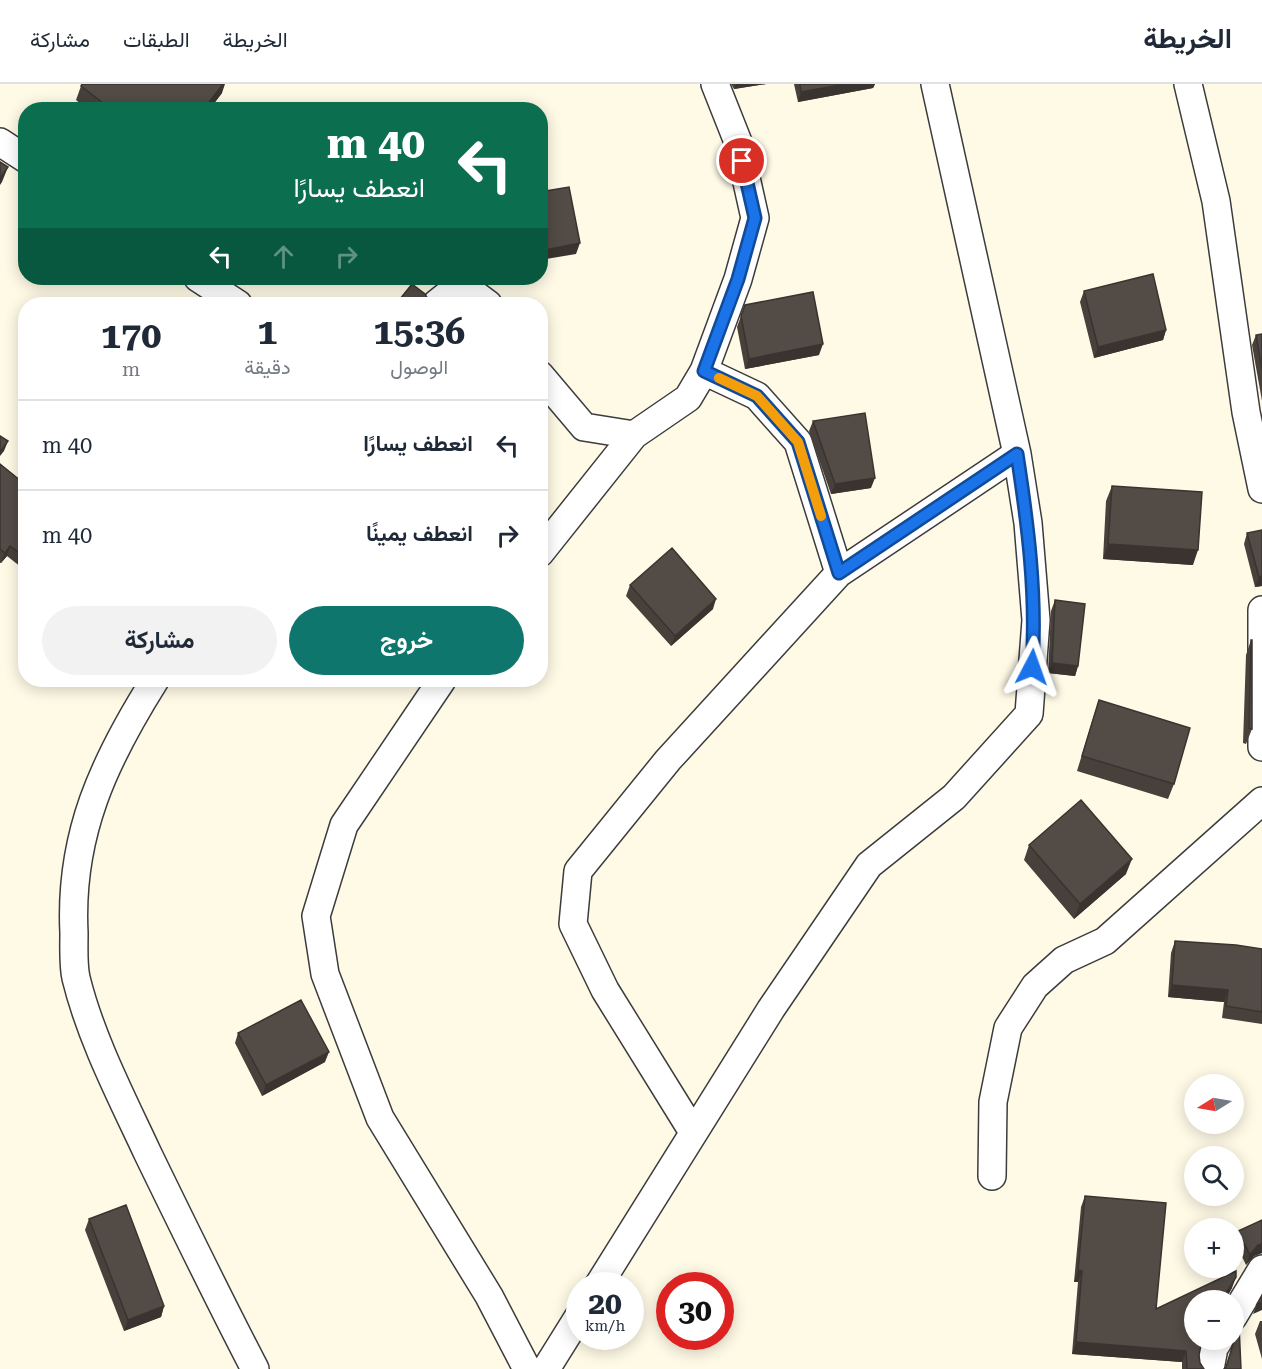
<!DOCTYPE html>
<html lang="ar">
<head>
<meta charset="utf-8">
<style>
  body { margin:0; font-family:"Roboto Serif",Vazirmatn,serif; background:#f2f2f3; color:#1f2937; direction:rtl; height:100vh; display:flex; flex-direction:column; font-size:22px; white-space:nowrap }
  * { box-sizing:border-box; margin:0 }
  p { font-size:20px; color:#747a83 }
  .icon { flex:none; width:33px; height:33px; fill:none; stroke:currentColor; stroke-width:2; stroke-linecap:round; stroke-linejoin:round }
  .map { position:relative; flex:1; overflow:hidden; direction:ltr }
  .sheet { position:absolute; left:18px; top:213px; width:530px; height:390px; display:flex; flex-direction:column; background:#fff; border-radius:24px; box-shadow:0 3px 15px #0003; direction:rtl }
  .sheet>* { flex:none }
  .top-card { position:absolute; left:18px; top:18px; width:530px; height:183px; border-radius:24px; box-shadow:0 3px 15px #0003; direction:rtl; background:#0b6e4f; color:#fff; overflow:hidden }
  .needle { width:39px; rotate:259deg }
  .buttons { position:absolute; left:1184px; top:990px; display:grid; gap:12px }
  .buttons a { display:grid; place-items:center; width:60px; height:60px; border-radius:50%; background:#fff; box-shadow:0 3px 15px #0003; font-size:30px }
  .speed { position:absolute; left:566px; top:1188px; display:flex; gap:12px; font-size:30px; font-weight:700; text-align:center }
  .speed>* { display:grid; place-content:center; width:78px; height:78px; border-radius:50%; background:#fff; box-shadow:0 3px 15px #0003; line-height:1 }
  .speed small { font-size:15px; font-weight:400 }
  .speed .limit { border:9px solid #d22; background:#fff; color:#111 }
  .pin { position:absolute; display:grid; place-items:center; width:51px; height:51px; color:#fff; margin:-26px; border:3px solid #fff; border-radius:50%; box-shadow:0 2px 6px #0007 }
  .me { position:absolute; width:66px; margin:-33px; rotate:4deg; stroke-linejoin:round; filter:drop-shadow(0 0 4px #0008) }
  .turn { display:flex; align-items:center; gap:21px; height:126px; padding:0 24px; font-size:27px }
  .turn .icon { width:78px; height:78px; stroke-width:2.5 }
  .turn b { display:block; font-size:42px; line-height:51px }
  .lanes { display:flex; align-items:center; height:57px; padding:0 24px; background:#0003; justify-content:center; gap:30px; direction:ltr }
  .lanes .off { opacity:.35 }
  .eta { display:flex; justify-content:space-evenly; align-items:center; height:102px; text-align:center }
  .eta b { font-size:36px; font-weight:700; line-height:42px }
  .button { display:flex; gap:12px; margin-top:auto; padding:12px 24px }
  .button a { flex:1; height:69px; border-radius:36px; background:#0f766e; color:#fff; font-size:24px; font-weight:700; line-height:69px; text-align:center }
  .button a+a { background:#f2f2f3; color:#1f2937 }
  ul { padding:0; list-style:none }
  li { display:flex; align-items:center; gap:18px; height:90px; padding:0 24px; border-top:2px solid #e0e1e3 }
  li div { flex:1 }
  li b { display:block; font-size:22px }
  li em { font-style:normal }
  header { display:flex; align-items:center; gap:36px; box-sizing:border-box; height:84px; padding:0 30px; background:#fff; border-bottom:2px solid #e0e1e3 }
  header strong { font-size:28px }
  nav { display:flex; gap:33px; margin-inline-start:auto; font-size:21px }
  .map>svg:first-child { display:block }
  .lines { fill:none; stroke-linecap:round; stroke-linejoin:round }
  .minor-casing { stroke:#3c3c3c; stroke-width:30 }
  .minor { stroke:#fff; stroke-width:27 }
  .wall { fill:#47403b }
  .shaded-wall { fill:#3a3430 }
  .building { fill:#534b45; stroke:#3a3430; stroke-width:1.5 }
  .route-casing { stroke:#114b97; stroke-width:15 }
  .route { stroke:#1a73e8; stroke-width:10 }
  .slow { stroke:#f59e0b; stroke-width:10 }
</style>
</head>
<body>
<header>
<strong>الخريطة</strong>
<nav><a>الخريطة</a><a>الطبقات</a><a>مشاركة</a></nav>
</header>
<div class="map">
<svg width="1262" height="1285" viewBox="0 0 1262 1285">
  <rect width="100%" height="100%" fill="#fffae6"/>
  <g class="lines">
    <g class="minor-casing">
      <path id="minor" d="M1188,0L1216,117L1246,328L1262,405
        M0,58L26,75
        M198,194L238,220
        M436,220L461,200L488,220
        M704,287L757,312L798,358L839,489
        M540,291L584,343L634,351
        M540,469L634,351L688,314L704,287L738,195L755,134L738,58L715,0
        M1262,526V663
        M155,596C104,677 69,751 74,849C74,864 73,881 76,894C91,955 122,1014 148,1070C183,1142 218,1214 255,1285
        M442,596L344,741L316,832L325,890L380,1034L489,1212L527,1285
        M693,1048L605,906L573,840L578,787L668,676L839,489L1017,370
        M992,1092L993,1018L1008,944L1035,902L1064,876L1105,857L1262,717
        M598,1202L771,925L869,781L954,713L1029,630L1036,536L1028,439L1017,370L935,0
        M1233,1233L1262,1185
        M546,1285L579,1232
        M1210,1285L1214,1264L1219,1256"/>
    </g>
    <use href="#minor" class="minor"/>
  </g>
  <path class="wall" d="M731,0H766L734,5Z
    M794,0H875L873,4L798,18Z
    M81,2L222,9L209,26H88L76,16Z
    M1084,207L1166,246L1163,256L1094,274L1080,218Z
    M745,221L819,271L745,285L737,243Z
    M1262,250V317L1252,261L1256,251Z
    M813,337L871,404L831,410L809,347Z
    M0,380L26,401V487L7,472L1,479H0Z
    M1112,402L1193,481L1103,475L1106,417Z
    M1262,446V502L1255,503L1244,460L1247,449Z
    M630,501L713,525L671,562L626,512Z
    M1055,516L1078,582L1075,592L1048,589L1051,527Z
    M1251,556L1252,645L1246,660L1243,659L1246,571Z
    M1099,616L1174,700L1168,715L1077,687L1094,631Z
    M1029,761L1126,790L1074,835L1024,776Z
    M1175,857L1262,865V940L1222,934L1224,918L1168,913L1171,869Z
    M238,949L325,978L262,1012L235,959Z
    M1085,1112L1156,1225L1232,1204L1225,1216H1194L1200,1279L1204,1285H1182V1278L1072,1270L1078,1198H1074L1081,1123Z
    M89,1135L164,1222L161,1233L124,1247L85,1146Z
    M1262,1136V1169L1254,1172L1246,1181L1235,1158L1238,1147Z
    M1260,1237H1262V1275L1255,1250Z"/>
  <path class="shaded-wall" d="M223,0H225L222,9L209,26H203Z
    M736,0H766L734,5Z
    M845,0H875L873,4L798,18L801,8Z
    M8,83L2,98L0,101V94Z
    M580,159L576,170L540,176V167Z
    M1166,246L1163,256L1094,274L1098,263Z
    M823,260L819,271L745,285L749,275Z
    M8,357L4,367L0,372V368Z
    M875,394L871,404L831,410L835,400Z
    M1108,460L1198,466L1193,481L1103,475Z
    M10,462L7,472L1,479L5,469Z
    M1262,492V502L1255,503L1259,493Z
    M716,515L713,525L671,562L675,552Z
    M1052,579L1078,582L1075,592L1048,589Z
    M1132,775L1126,790L1074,835L1080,820Z
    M1172,901L1228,906L1224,918L1168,913Z
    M329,968L325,978L262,1012L266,1001Z
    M1262,1160V1169L1254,1172L1246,1181L1250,1171L1258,1161Z
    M1078,1186L1082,1187L1078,1198H1074Z
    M1236,1193L1232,1204L1225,1216H1223Z
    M1262,1218V1226L1253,1230L1257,1220Z
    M164,1222L161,1233L124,1247L128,1236Z
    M1076,1258L1186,1267L1182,1278L1072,1270Z"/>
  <path class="building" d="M82,0H223L203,26H112L81,2Z
    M800,0H845L801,8Z
    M0,78L8,83L0,94Z
    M569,103L580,159L540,167V108Z
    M1153,190L1166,246L1098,263L1084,207Z
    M412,200L425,210L429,217L437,220H396Z
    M813,208L823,260L749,275L741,232L745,221Z
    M1262,250V285L1256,251Z
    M865,329L875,394L835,400L813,337Z
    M0,352L8,357L0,368Z
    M0,380L26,401V474L10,462L5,469L0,465Z
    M1112,402L1202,408L1198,466L1108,460Z
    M1262,446V492L1259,493L1247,449Z
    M672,464L716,515L675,552L630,501Z
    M1055,516L1085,520L1078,582L1052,579Z
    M1251,556H1252V645L1249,644Z
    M1099,616L1190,644L1174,700L1082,672Z
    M1081,716L1132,775L1080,820L1029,761Z
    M1175,857L1236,861L1262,865V928L1226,922L1228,906L1172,901Z
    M301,916L329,968L266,1001L238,949Z
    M1085,1112L1166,1119L1156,1225L1236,1187V1193L1223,1214V1216H1194V1256H1202L1199,1271L1200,1279L1204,1285H1187L1186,1267L1076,1258L1082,1187L1078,1186Z
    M126,1121L164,1222L128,1236L89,1135Z
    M1262,1136V1160L1258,1161L1250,1171L1238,1147Z
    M1262,1211V1218L1257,1220Z
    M1239,1241L1241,1285H1224L1226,1283Z"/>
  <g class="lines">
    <g class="route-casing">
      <path id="route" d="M742,77L755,134L738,195L704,287L757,312L798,358L839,489L1017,370C1028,441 1037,511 1032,583"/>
    </g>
    <use href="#route" class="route"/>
    <path class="slow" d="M719,294L757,312L798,358L821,432"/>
  </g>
</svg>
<div class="buttons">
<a><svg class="needle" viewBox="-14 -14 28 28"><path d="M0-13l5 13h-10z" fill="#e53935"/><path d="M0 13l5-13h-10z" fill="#747a83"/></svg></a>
<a><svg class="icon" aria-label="search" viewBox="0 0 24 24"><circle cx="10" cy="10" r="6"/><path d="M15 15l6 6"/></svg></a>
<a>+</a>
<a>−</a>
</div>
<div class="speed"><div>20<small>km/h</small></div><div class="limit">30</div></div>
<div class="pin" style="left:742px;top:77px;background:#d93025"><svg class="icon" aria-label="arrive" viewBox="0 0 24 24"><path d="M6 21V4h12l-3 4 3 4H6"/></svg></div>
<svg class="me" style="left:1032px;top:583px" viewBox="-20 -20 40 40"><path d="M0-17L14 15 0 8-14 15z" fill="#1a73e8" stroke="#fff" stroke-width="4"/></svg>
<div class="top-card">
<div class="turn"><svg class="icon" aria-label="left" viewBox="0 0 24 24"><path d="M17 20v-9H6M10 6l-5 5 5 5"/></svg><div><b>40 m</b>انعطف يسارًا</div></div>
<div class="lanes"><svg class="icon" aria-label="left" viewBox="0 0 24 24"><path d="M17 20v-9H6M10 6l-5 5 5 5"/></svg><svg class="icon off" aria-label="ahead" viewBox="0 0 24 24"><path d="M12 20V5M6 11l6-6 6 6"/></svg><svg class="icon off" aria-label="right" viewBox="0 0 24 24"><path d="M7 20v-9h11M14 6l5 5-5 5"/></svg></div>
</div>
<section class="sheet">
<div class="eta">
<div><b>15:36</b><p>الوصول</p></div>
<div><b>1</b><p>دقيقة</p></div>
<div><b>170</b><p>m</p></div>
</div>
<ul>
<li><svg class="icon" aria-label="left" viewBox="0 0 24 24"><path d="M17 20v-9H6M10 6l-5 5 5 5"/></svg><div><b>انعطف يسارًا</b></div><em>40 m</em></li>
<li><svg class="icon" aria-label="right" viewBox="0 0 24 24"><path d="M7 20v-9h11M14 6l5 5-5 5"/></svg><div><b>انعطف يمينًا</b></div><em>40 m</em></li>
</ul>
<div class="button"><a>خروج</a><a>مشاركة</a></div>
</section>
</div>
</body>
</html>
